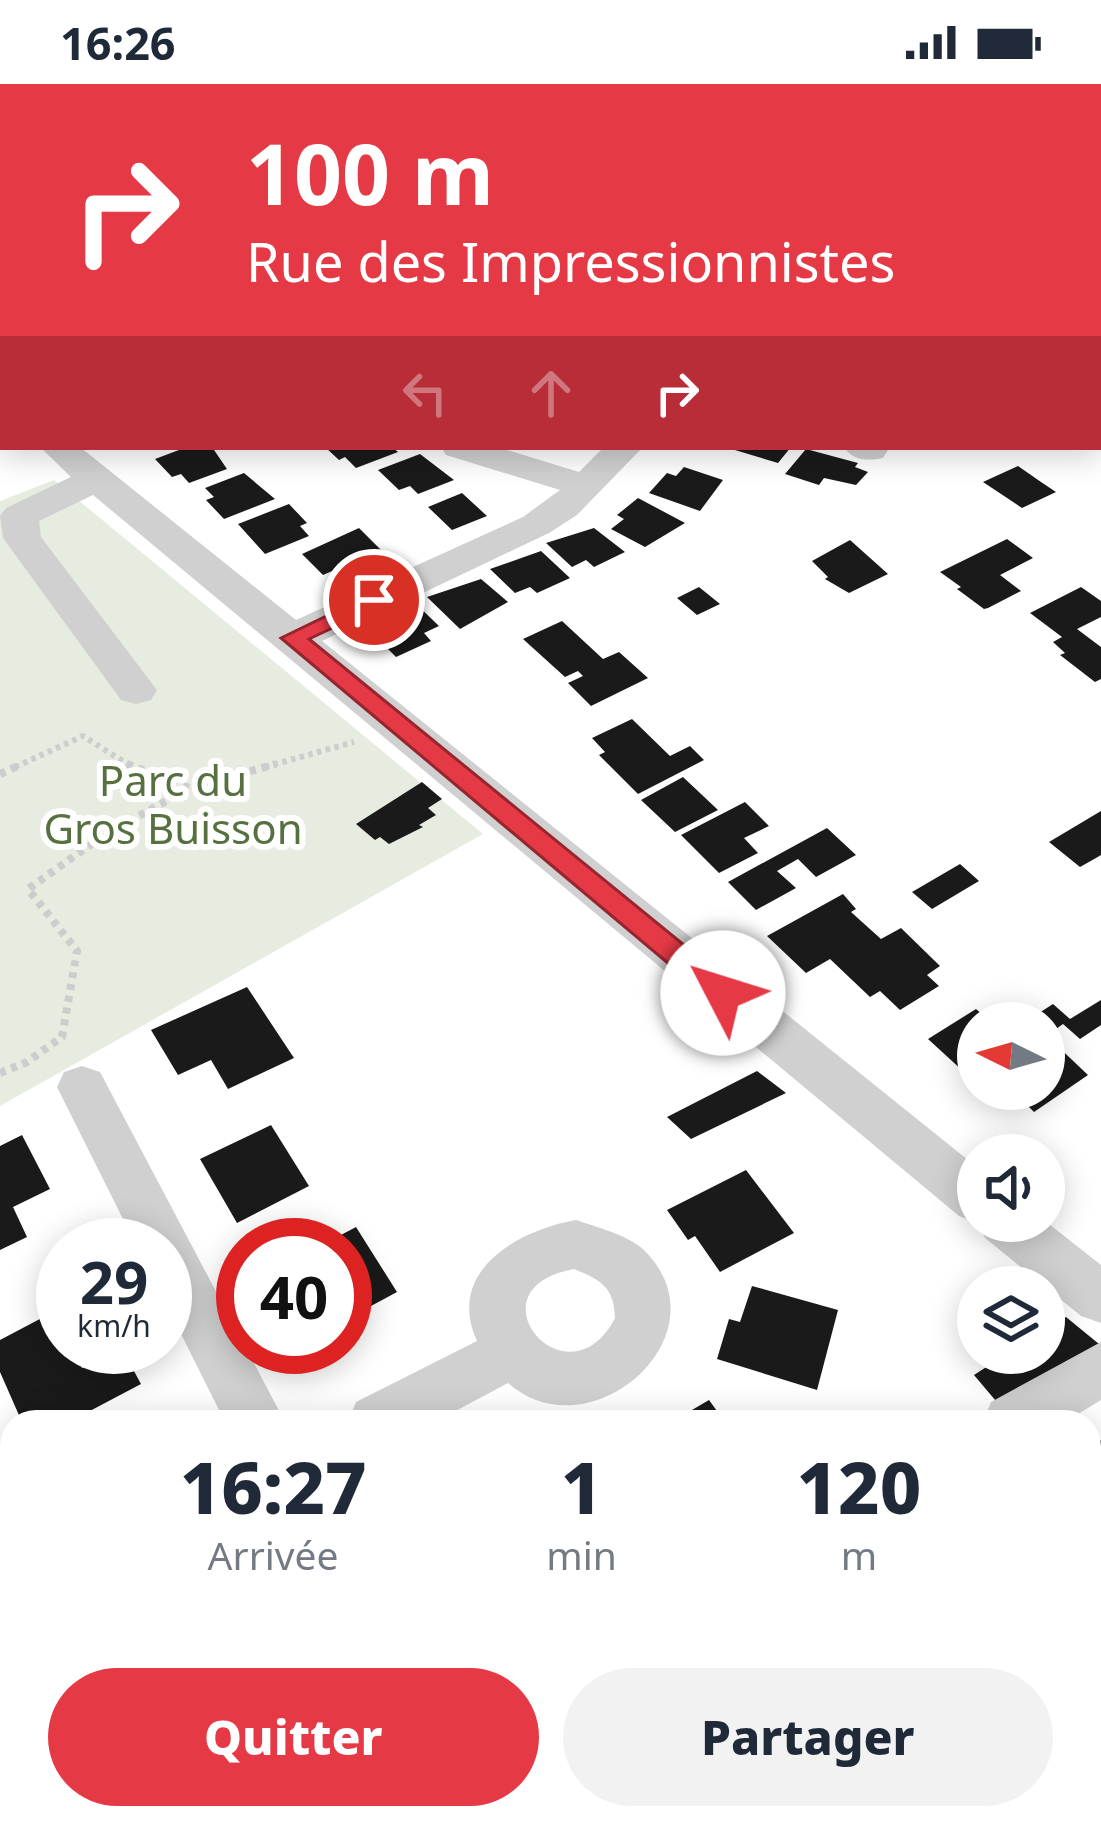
<!DOCTYPE html>
<html lang="fr">
<head>
<meta charset="utf-8">
<style>
  body { margin:0; font-family:"Noto Sans",sans-serif; background:#f2f2f3; color:#1f2937; height:100vh; display:flex; flex-direction:column; font-size:45px; white-space:nowrap }
  * { box-sizing:border-box; margin:0 }
  p { font-size:39px; color:#747a83 }
  .icon { flex:none; width:66px; height:66px; fill:none; stroke:currentColor; stroke-width:2; stroke-linecap:round; stroke-linejoin:round }
  .map { position:relative; flex:1; overflow:hidden }
  .drawer { position:absolute; left:0px; top:1326px; width:1101px; height:420px; display:flex; flex-direction:column; background:#fff; border-radius:36px 36px 0 0; box-shadow:0 6px 30px #0003 }
  .drawer>* { flex:none }
  .guide { position:absolute; left:0px; top:0px; width:1101px; height:366px; box-shadow:0 6px 30px #0003; background:#e63946; color:#fff; overflow:hidden }
  .needle { width:78px; rotate:275deg }
  .buttons { position:absolute; left:957px; top:918px; display:grid; gap:24px }
  .buttons a { display:grid; place-items:center; width:108px; height:108px; border-radius:50%; background:#fff; box-shadow:0 6px 30px #0003; font-size:60px }
  .speed { position:absolute; left:36px; top:1134px; display:flex; gap:24px; font-size:60px; font-weight:700; text-align:center }
  .speed>* { display:grid; place-content:center; width:156px; height:156px; border-radius:50%; background:#fff; box-shadow:0 6px 30px #0003; line-height:1 }
  .speed small { font-size:30px; font-weight:400 }
  .speed .limit { border:18px solid #d22; background:#fff; color:#111 }
  .pin { position:absolute; display:grid; place-items:center; width:102px; height:102px; color:#fff; margin:-51px; border:6px solid #fff; border-radius:50%; box-shadow:0 3px 12px #0007 }
  .me { position:absolute; width:132px; margin:-66px; rotate:310deg; stroke-linejoin:round; filter:drop-shadow(0 0 9px #0008) }
  .turn { display:flex; align-items:center; gap:42px; height:252px; padding:0 48px; font-size:54px }
  .turn .icon { width:156px; height:156px; stroke-width:2.5 }
  .turn b { display:block; font-size:84px; line-height:102px }
  .lanes { display:flex; align-items:center; height:114px; padding:0 48px; background:#0003; justify-content:center; gap:60px; direction:ltr }
  .lanes .off { opacity:.35 }
  .eta { display:flex; justify-content:space-evenly; align-items:center; height:204px; text-align:center }
  .eta b { font-size:72px; font-weight:800; line-height:84px }
  .action { display:flex; gap:24px; margin-top:auto; padding:24px 48px }
  .action a { flex:1; height:138px; border-radius:72px; background:#e63946; color:#fff; font-size:48px; font-weight:800; line-height:138px; text-align:center }
  .action a+a { background:#f2f2f3; color:#1f2937 }
  .status { display:flex; justify-content:space-between; align-items:center; height:84px; padding:0 60px; background:#fff; direction:ltr }
  .status svg { height:33px; fill:currentColor }
  .map>svg:first-child { display:block }
  .green { fill:#e6ecdf }
  .building { fill:#1a1a1a }
  .lines { fill:none; stroke-linecap:round; stroke-linejoin:round }
  .path-far1 { stroke:#cdcdcd; stroke-width:6; stroke-dasharray:4.5 4.5; stroke-linecap:butt }
  .path { stroke:#cdcdcd; stroke-width:8; stroke-dasharray:6 6; stroke-linecap:butt }
  .minor { fill:#d0d0d0; fill-rule:evenodd }
  .route { fill:#e63946; stroke:#96252e; stroke-width:3 }
  .labels { text-anchor:middle; dominant-baseline:central; stroke-width:12; stroke-linejoin:round; paint-order:stroke }
  .park-label { font-size:42px; fill:#56703f; stroke:#fff }
</style>
</head>
<body>
<div class="status"><b>16:26</b><svg viewBox="0 0 49 12"><path d="M0 12V9h3v3zM5 12V6h3v6zM10 12V3h3v9zM15 12V0h3v12zM26 1h20v11H26zM47 4h2v5h-2z"/></svg></div>
<div class="map">
<svg width="1101" height="1746" viewBox="0 0 1101 1746">
  <rect width="100%" height="100%" fill="#fff"/>
  <path class="green" d="M54,396L483,750L0,1022V417Z"/>
  <path class="building" d="M187,363H212L227,385L189,399L181,390L172,393L155,375Z
    M325,363H392L398,368L356,384L345,373L339,376Z
    M725,363H791L778,379Z
    M806,365L858,379L855,383L868,388L856,401L824,394L819,401L785,390Z
    M420,370L454,396L418,410L410,402L399,406L378,386Z
    M1018,382L1041,398L1056,408L1022,424L983,398Z
    M684,383L723,396L700,427L649,409L667,389L676,392Z
    M244,389L275,415L224,435L206,416L214,413L205,404Z
    M462,409L487,432L452,446L428,423Z
    M638,414L685,439L645,463L611,445L624,435L617,431Z
    M289,420L307,439L300,442L309,452L265,470L238,440Z
    M359,444L381,466L323,491L302,470Z
    M594,444L625,468L594,483L586,476L572,483L546,459Z
    M1007,455L1033,474L1000,491L1021,507L988,524L984,525L957,505L961,503L940,488Z
    M850,456L888,490L849,509L825,495L828,493L812,477Z
    M541,467L570,494L537,509L530,503L515,509L490,485Z
    M481,495L508,518L460,545L427,513Z
    M699,503L720,520L697,531L677,514Z
    M1081,503L1101,517V533L1077,545L1101,563V595L1095,598L1060,571L1065,569L1053,558L1062,553L1030,529Z
    M414,518L439,542L424,549L431,557L396,573L367,544Z
    M562,537L603,575L619,568L648,594L591,622L568,599L583,592L578,587L565,593L523,555Z
    M632,635L670,672L690,662L704,676L638,710L599,671L605,668L592,654Z
    M683,693L718,726L675,748L641,716Z
    M422,698L442,715L428,724L436,731L419,741L423,743L389,760L380,753L375,756L356,740Z
    M745,718L769,742L744,754L758,769L719,789L681,751Z
    M1101,727V771L1096,774L1080,783L1049,758Z
    M827,744L856,771L816,793L798,775L777,787L796,804L756,826L728,798Z
    M960,780L979,797L932,825L912,808Z
    M843,810L856,825L851,828L881,855L901,844L940,882L927,891L939,902L900,926L880,907L870,913L830,875L806,889L767,852Z
    M247,903L294,974L228,1005L211,976L178,991L151,946Z
    M1101,916V941L1080,955L1063,940L1056,945L1039,929L1053,920L1070,935Z
    M976,925L992,939H978V979L964,988L928,955Z
    M1050,955L1088,991L1034,1028L1015,1009L1044,1005V959Z
    M757,987L786,1009L691,1055L667,1033Z
    M271,1041L309,1102L237,1139L200,1075Z
    M22,1051L50,1105L13,1123L27,1153L0,1166V1062Z
    M746,1086L794,1149L720,1188L695,1152L688,1156L667,1126Z
    M356,1143L397,1208L345,1236V1161H322Z
    M752,1202L838,1226L817,1306L717,1275L729,1235L740,1238Z
    M55,1227L63,1244V1263H72L82,1284L122,1265L141,1300L69,1338H22L0,1288V1256Z
    M1066,1233L1099,1260L1001,1323L974,1291L1008,1269H1044V1247Z
    M709,1316L725,1338H671L680,1333Z
    M1089,1342L1101,1357V1451L1089,1436Z
    M12,1643V1734H70L49,1746H0V1649Z
    M1101,1659V1746H1072L1063,1734H1089V1667Z
    M503,1734H593L600,1746H509Z
    M624,1734H721L709,1746H631Z"/>
  <g class="lines">
    <path class="path-far1" d="M15,683L83,652L132,683
      M265,683L354,658"/>
    <path class="path" d="M127,680L189,704
      M0,690L22,680
      M0,989L27,978L62,953L77,867L28,805L104,751L190,704L276,680"/>
    <path class="minor" d="M557,0H593L555,3Z
      M668,0H699L701,3H670Z
      M914,0H948L912,3Z
      M1098,151H1101V170H1098Z
      M0,306L3,307V331L0,330Z
      M40,363H80L296,536L523,433L560,406L446,371L441,363H497L579,388L604,363H643L577,431L549,449L322,557L978,1084V1137L1044,1136L1101,1181V1239L1081,1232L985,1154L978,1139L959,1132L93,411L39,437L41,453L157,606L151,616L136,620L121,616L3,454L0,432L6,424L71,393Z
      M844,363H886L888,366L883,374C868,377 853,377 844,363Z
      M82,982L100,988L285,1338H225L165,1218V1161H136L57,1003L64,988Z
      M576,1136C596,1143 628,1151 644,1166C729,1250 590,1372 508,1299L435,1338H348L356,1318L477,1257C445,1187 518,1146 576,1136ZM574,1185C601,1196 614,1203 615,1234C568,1325 465,1205 574,1185Z
      M1101,1258V1316L1065,1338H983L991,1318Z
      M12,1510V1575L0,1580V1515Z"/>
  </g>
  <path class="route" d="M374,509L385,516L381,521L309,555L733,901L737,909L733,917H713L281,554Z"/>
  <g class="labels">
    <g class="park-label">
      <text x="173" y="695">Parc du<tspan x="173" dy="48">Gros Buisson</tspan></text>
    </g>
  </g>
</svg>
<div class="buttons">
<a><svg class="needle" viewBox="-14 -14 28 28"><path d="M0-13l5 13h-10z" fill="#e53935"/><path d="M0 13l5-13h-10z" fill="#747a83"/></svg></a>
<a><svg class="icon" aria-label="sound" viewBox="0 0 24 24"><path d="M4 9h4l5-4v14l-5-4H4zM17 9q2 3 0 6"/></svg></a>
<a><svg class="icon" aria-label="layers" viewBox="0 0 24 24"><path d="M12 4l9 5-9 5-9-5zM3 14l9 5 9-5"/></svg></a>
</div>
<div class="speed"><div>29<small>km/h</small></div><div class="limit">40</div></div>
<div class="pin" style="left:374px;top:516px;background:#d93025"><svg class="icon" aria-label="arrive" viewBox="0 0 24 24"><path d="M6 21V4h12l-3 4 3 4H6"/></svg></div>
<svg class="me" style="left:723px;top:909px" viewBox="-20 -20 40 40"><circle r="19" fill="#fff"/><path d="M0-13L10 11 0 6-10 11z" fill="#e63946"/></svg>
<div class="guide">
<div class="turn"><svg class="icon" aria-label="right" viewBox="0 0 24 24"><path d="M7 20v-9h11M14 6l5 5-5 5"/></svg><div><b>100 m</b>Rue des Impressionnistes</div></div>
<div class="lanes"><svg class="icon off" aria-label="left" viewBox="0 0 24 24"><path d="M17 20v-9H6M10 6l-5 5 5 5"/></svg><svg class="icon off" aria-label="ahead" viewBox="0 0 24 24"><path d="M12 20V5M6 11l6-6 6 6"/></svg><svg class="icon" aria-label="right" viewBox="0 0 24 24"><path d="M7 20v-9h11M14 6l5 5-5 5"/></svg></div>
</div>
<section class="drawer">
<div class="eta">
<div><b>16:27</b><p>Arrivée</p></div>
<div><b>1</b><p>min</p></div>
<div><b>120</b><p>m</p></div>
</div>
<div class="action"><a>Quitter</a><a>Partager</a></div>
</section>
</div>
</body>
</html>
